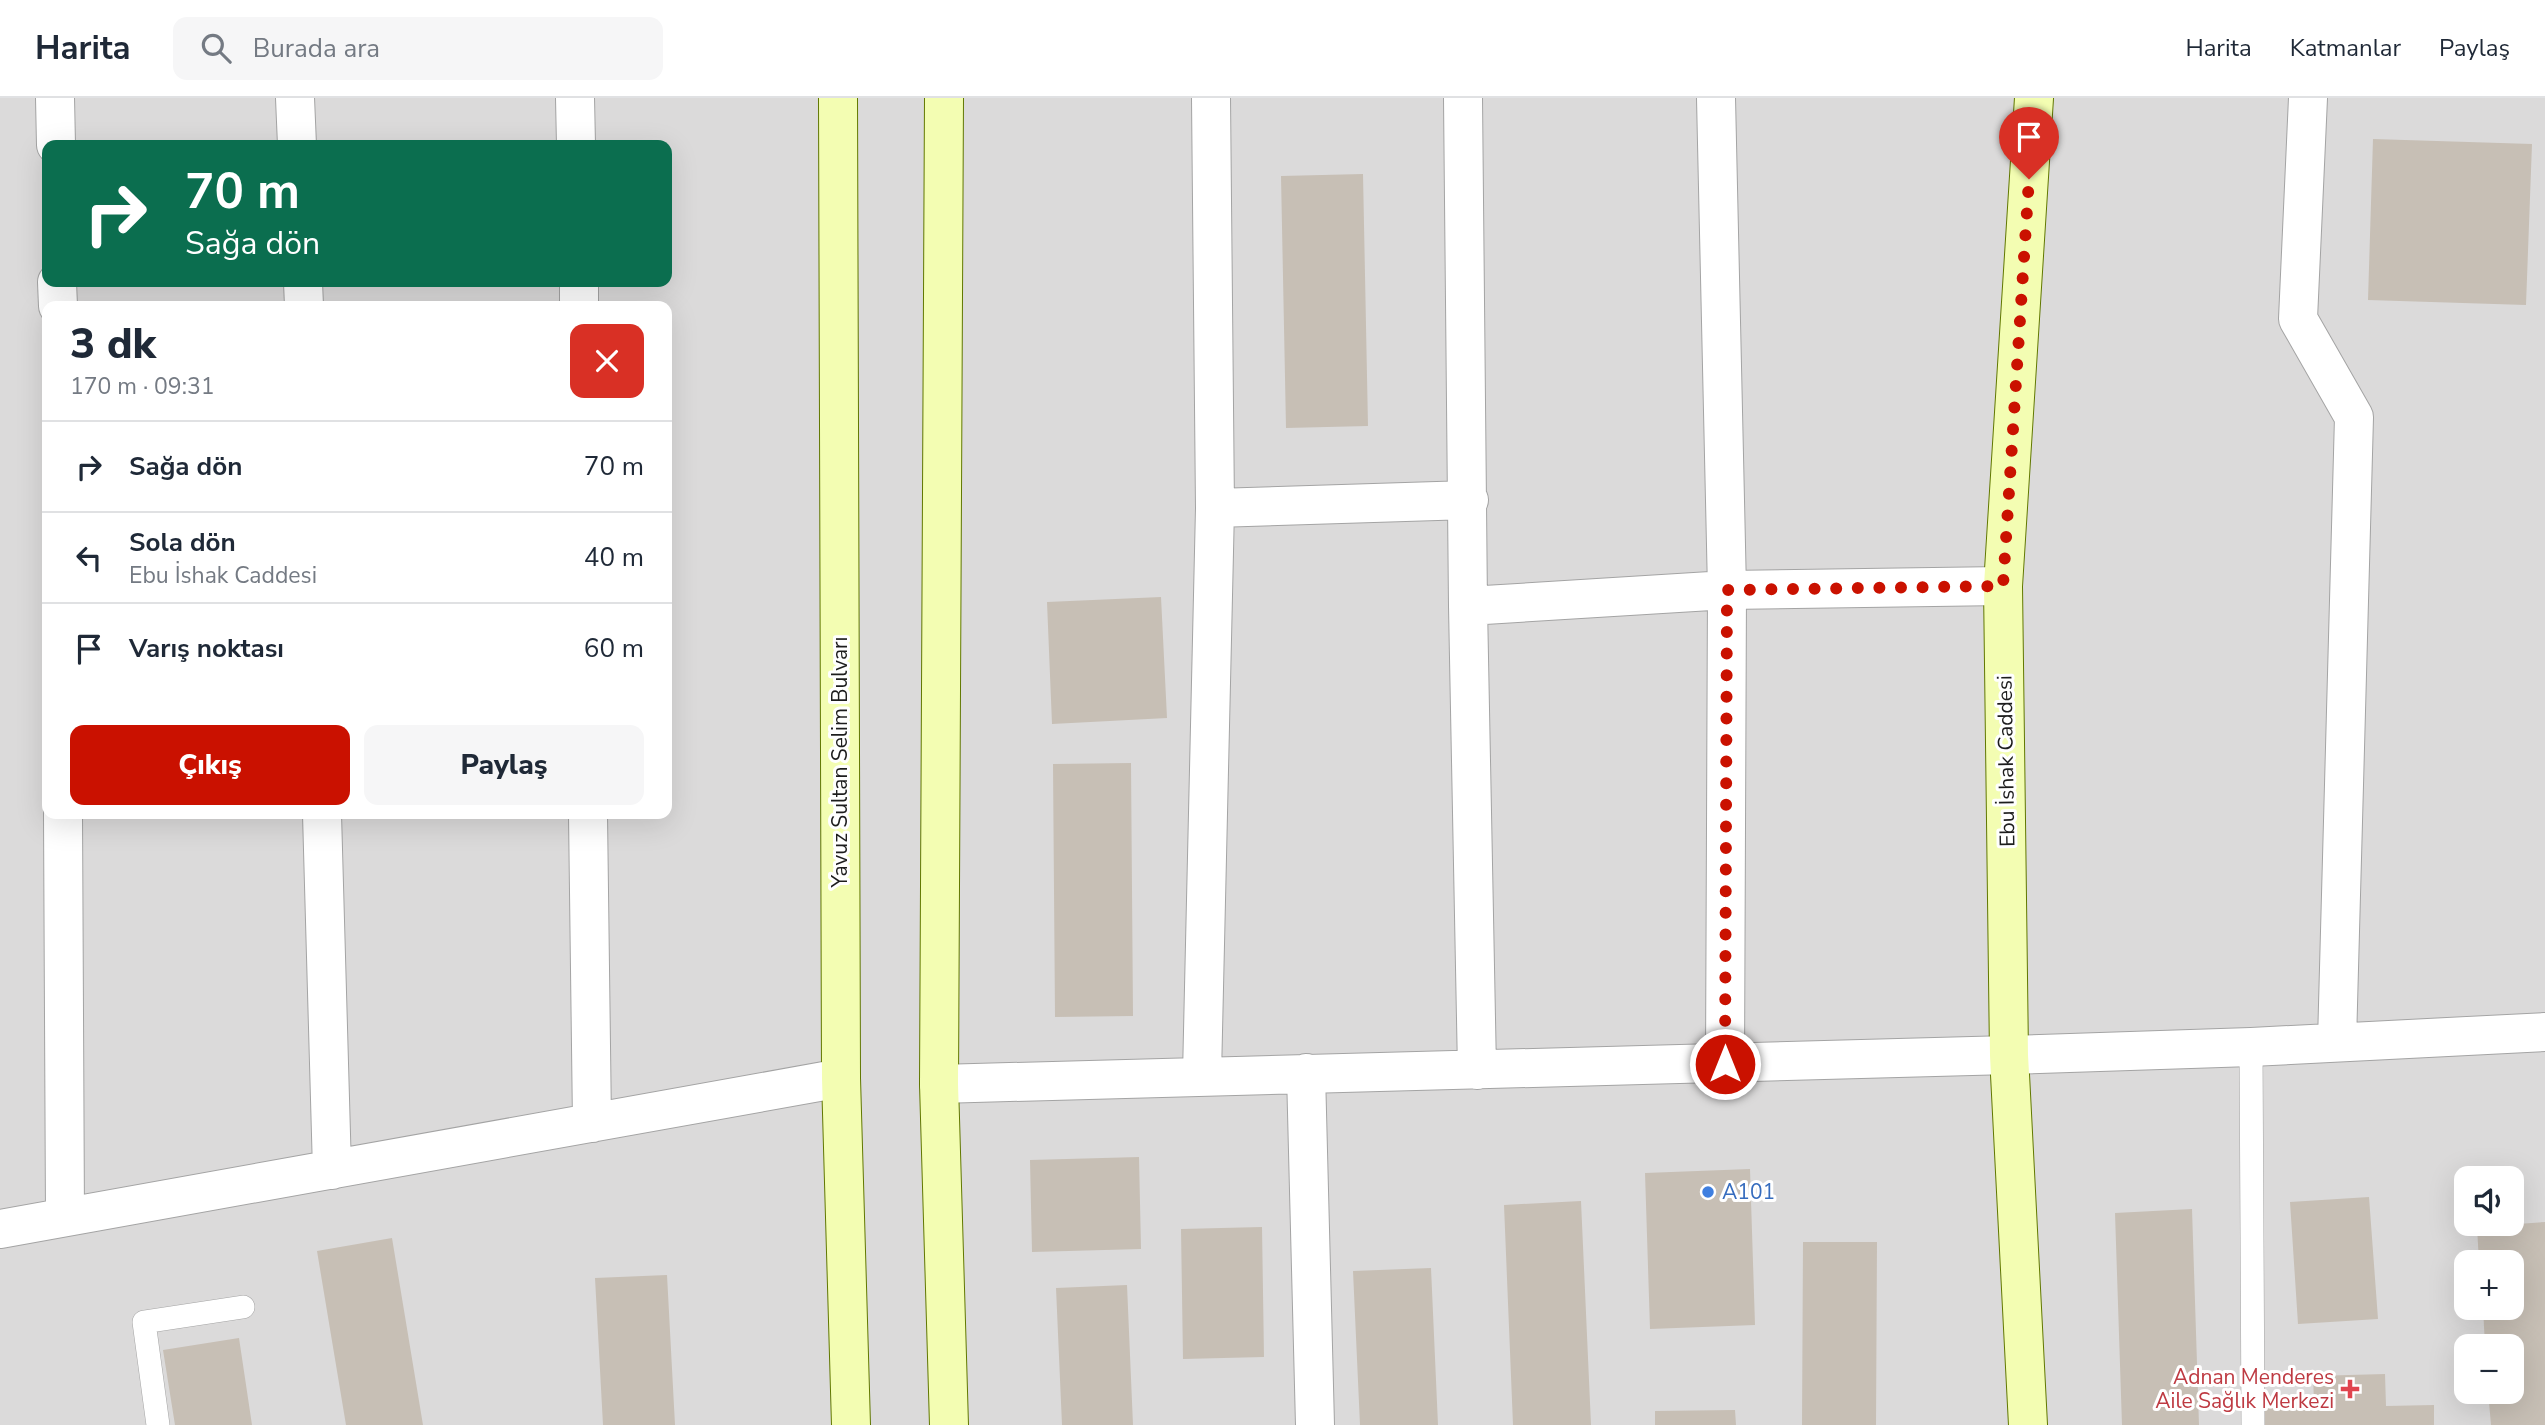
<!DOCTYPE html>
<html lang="tr">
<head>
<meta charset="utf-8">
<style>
  body { margin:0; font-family:"Nunito Sans",sans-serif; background:#f6f6f7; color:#1f2937; height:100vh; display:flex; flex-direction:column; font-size:26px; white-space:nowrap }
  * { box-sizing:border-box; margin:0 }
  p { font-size:23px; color:#747a83 }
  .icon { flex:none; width:38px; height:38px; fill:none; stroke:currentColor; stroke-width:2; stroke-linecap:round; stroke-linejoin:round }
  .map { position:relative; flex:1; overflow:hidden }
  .sheet { position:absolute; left:42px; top:203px; width:630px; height:518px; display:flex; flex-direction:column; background:#fff; border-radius:14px; box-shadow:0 7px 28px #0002 }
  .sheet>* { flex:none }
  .banner { position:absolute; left:42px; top:42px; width:630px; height:147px; border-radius:14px; box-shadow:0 7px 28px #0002; background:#0b6e4f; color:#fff; overflow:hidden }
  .fabs { position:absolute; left:2454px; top:1068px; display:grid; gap:14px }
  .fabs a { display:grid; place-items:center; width:70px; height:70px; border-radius:14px; background:#fff; box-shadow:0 7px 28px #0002; font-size:35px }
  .pin { position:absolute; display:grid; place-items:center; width:60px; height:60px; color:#fff; margin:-72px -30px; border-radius:50% 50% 50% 0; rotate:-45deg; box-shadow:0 0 7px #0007 }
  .pin .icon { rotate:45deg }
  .me { position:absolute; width:77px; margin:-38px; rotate:0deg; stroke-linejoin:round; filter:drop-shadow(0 0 5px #0008) }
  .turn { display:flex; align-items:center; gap:24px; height:147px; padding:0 28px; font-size:32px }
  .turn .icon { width:91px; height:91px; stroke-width:2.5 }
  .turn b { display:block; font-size:49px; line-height:60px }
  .round { display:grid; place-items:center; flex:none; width:74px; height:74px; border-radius:14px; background:#f6f6f7 }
  .head { display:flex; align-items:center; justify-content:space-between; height:119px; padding:0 28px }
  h1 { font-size:42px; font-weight:800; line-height:52px }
  .primary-button { display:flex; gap:14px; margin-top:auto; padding:14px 28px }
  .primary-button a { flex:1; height:80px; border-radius:14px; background:#ca1100; color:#fff; font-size:28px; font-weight:800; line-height:80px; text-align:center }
  .primary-button a+a { background:#f6f6f7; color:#1f2937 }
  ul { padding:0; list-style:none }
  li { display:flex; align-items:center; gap:21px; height:91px; padding:0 28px; border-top:2px solid #e0e1e3 }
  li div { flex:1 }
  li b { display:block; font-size:26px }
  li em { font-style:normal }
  header { display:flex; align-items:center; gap:42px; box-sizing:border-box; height:98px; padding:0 35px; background:#fff; border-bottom:2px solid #e0e1e3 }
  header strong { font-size:33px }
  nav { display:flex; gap:38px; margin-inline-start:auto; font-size:24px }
  .search { width:490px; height:63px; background:#f6f6f7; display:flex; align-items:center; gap:18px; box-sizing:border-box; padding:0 24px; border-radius:14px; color:#747a83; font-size:26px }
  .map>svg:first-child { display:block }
  .residential { fill:#dbdada; fill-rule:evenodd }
  .building { fill:#c7bfb5 }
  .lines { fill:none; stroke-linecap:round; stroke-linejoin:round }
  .lane-casing { stroke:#a4a4a4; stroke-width:24 }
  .street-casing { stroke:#a4a4a4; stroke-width:40 }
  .secondary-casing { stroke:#617800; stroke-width:40 }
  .lane { stroke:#fff; stroke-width:23 }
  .street { stroke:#fff; stroke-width:38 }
  .secondary { stroke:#f3fdb2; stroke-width:38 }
  .route { stroke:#ca1100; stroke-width:12; stroke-dasharray:0 21.6 }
  .shop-dot { fill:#3f7fe0; stroke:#fff; stroke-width:2.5 }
  .health-dot { fill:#e0444e; stroke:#fff; stroke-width:2.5 }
  .labels { text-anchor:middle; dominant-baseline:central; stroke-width:6; stroke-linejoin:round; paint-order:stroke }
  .street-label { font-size:21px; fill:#1d1d1d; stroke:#fff }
  .shop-label { font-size:21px; fill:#366cbe; stroke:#fff; text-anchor:start }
  .health-label { font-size:21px; fill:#be3a42; stroke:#fff; text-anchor:end }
</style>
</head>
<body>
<header>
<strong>Harita</strong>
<div class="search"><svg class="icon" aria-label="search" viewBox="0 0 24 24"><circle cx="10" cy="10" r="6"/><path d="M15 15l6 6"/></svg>Burada ara</div>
<nav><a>Harita</a><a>Katmanlar</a><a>Paylaş</a></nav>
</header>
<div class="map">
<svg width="2545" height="1327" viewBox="0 0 2545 1327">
  <rect width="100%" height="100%" fill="#efece2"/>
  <path class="residential" d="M0,0H2545V1327H0ZM47,47H667V184H47ZM47,208H667V716H47ZM2466,1080H2511V1125H2466ZM2466,1164H2511V1209H2466ZM2466,1248H2511V1293H2466Z"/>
  <path class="building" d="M2373,41L2532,46L2526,207L2368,202Z
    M1363,76L1368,328L1286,330L1281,78Z
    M1161,499L1167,620L1052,626L1047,504Z
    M1131,665L1133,918L1055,919L1053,666Z
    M1139,1059L1141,1151L1032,1154L1030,1062Z
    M1750,1071L1755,1227L1650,1231L1645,1075Z
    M2369,1099L2378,1221L2298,1226L2290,1104Z
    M1581,1103L1591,1327H1513L1504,1107Z
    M2192,1111L2199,1327H2122L2115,1115Z
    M2545,1124V1327H2491L2488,1293H2511V1248H2485L2483,1209H2511V1164H2479L2477,1129Z
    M1262,1129L1264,1259L1183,1261L1181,1131Z
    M392,1140L423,1327H346L317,1153Z
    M1803,1144H1877L1876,1327H1802Z
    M1431,1170L1438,1327H1360L1353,1173Z
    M667,1177L675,1327H603L595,1180Z
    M1127,1187L1133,1327H1062L1056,1190Z
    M239,1240L252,1327H175L163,1252Z
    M2385,1276L2386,1308L2434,1307V1327H2258L2257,1305L2314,1304L2313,1278Z
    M1735,1312L1736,1327H1655V1313Z"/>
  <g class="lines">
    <g class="lane-casing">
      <path id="lane" d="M2251,949L2253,1327
        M158,1327L144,1224L243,1209"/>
    </g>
    <g class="street-casing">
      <path id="street" d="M55,0L56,47
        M295,0L297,47
        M575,0L576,47
        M1463,0L1468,508L1477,972
        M1716,0L1727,492L1725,966
        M2308,0L2298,221L2354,319L2337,944
        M57,184L58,208
        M303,184L304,208
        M579,184V208
        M1215,410L1469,402
        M1468,508L1727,492L2003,488
        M63,716L65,1119
        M322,716L332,1072
        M588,716L592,1025
        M1306,975L1315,1327
        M1202,977L1215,410L1211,0
        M939,986L2009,957L2251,949L2545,934
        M0,1131L841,980"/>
    </g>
    <g class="secondary-casing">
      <path id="secondary" d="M838,0L841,980L851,1327
        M944,0L939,986L949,1327
        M2028,1327L2009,957L2003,488L2034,0"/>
    </g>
    <use href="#lane" class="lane"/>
    <use href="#street" class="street"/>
    <use href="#secondary" class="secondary"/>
  </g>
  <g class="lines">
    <path class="route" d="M1725,966L1727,492L2003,488L2029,81"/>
  </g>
  <circle class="shop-dot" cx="1708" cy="1094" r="7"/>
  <path class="health-dot" d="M2346.5 1280.5h7v7h7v7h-7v7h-7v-7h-7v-7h7z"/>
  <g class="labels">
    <g class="street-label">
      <text transform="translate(2006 663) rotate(-91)">Ebu İshak Caddesi</text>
      <text transform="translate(840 664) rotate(-90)">Yavuz Sultan Selim Bulvarı</text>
    </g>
    <g class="shop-label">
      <text x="1722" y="1094">A101</text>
    </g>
    <g class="health-label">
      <text x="2334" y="1279">Adnan Menderes<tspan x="2334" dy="24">Aile Sağlık Merkezi</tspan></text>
    </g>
  </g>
</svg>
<div class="fabs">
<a><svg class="icon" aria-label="sound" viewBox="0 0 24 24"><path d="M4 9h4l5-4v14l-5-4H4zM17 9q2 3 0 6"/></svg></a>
<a>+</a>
<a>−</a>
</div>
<div class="pin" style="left:2029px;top:81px;background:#d93025"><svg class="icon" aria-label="arrive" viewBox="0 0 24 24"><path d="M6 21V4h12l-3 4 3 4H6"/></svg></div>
<svg class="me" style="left:1725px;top:966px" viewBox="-20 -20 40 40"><circle r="17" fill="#ca1100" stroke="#fff" stroke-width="3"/><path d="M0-11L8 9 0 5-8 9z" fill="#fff"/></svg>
<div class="banner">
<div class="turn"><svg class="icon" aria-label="right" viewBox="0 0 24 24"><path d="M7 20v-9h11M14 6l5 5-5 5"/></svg><div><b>70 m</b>Sağa dön</div></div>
</div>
<section class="sheet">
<div class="head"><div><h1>3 dk</h1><p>170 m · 09:31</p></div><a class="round" style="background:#d93025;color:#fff"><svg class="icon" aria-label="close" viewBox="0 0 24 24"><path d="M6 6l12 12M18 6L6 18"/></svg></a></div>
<ul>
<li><svg class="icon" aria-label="right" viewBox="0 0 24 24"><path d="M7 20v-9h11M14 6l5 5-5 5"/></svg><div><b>Sağa dön</b></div><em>70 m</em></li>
<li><svg class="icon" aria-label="left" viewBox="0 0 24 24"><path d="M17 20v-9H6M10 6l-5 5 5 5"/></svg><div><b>Sola dön</b><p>Ebu İshak Caddesi</p></div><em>40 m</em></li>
<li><svg class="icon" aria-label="arrive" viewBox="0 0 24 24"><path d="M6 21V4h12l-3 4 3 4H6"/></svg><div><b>Varış noktası</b></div><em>60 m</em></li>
</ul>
<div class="primary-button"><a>Çıkış</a><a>Paylaş</a></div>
</section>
</div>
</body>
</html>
